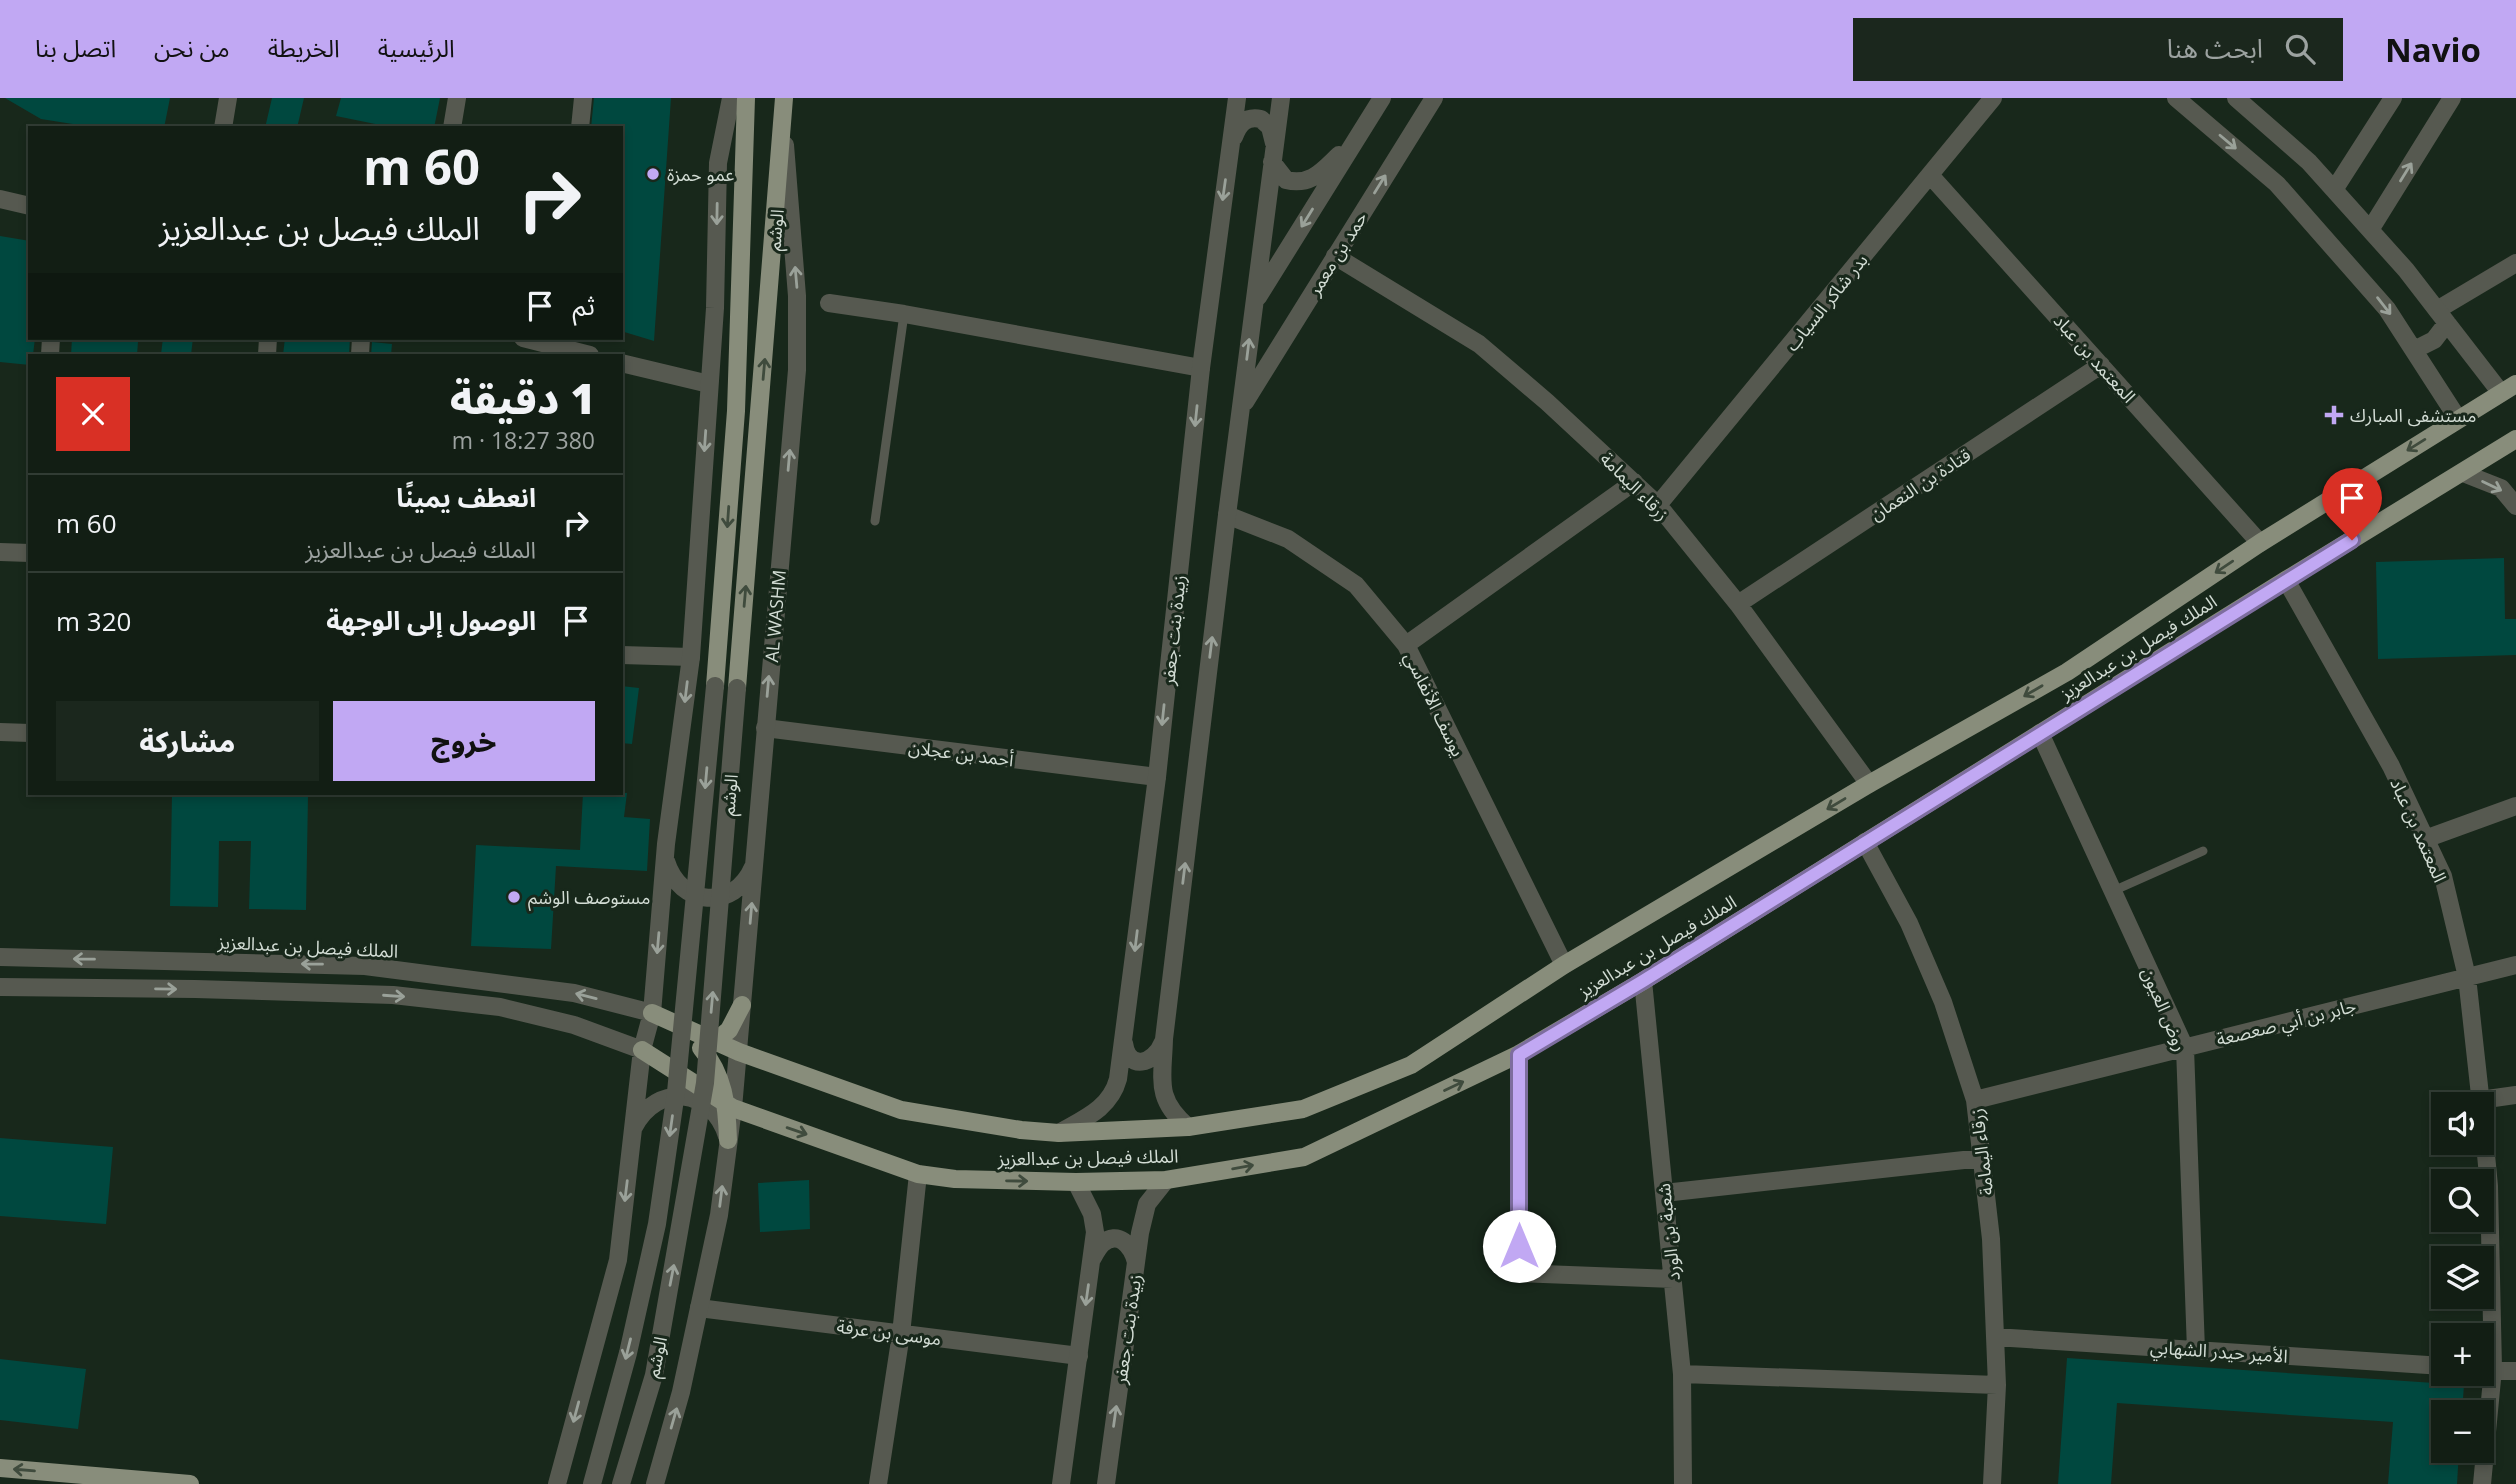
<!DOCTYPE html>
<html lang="ar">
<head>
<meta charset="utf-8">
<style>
  body { margin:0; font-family:"Open Sans","Noto Sans Arabic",sans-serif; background:#1b271d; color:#f1f3f6; direction:rtl; height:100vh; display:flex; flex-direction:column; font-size:26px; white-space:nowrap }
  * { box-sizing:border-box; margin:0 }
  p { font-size:23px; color:#9ca2a0 }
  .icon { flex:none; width:38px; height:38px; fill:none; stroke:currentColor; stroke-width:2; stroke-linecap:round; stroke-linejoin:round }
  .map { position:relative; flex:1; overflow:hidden; direction:ltr }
  .sheet { position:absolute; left:28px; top:256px; width:595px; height:441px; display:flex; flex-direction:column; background:#121e14; border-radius:0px; box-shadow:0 4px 10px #0003,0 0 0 2px #313c34; direction:rtl }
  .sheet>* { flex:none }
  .hud { position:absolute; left:28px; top:28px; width:595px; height:214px; border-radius:0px; box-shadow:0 4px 10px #0003,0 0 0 2px #313c34; direction:rtl; background:#121e14; color:#f1f3f6; overflow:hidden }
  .buttons { position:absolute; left:2431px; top:994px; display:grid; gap:14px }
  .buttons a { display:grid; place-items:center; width:63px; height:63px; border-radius:0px; background:#121e14; box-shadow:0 4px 10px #0003,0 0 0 2px #313c34; font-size:35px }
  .pin { position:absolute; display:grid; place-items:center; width:60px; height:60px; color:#fff; margin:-72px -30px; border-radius:50% 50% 50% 0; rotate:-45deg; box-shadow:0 0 7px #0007 }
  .pin .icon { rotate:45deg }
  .me { position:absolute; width:77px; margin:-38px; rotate:0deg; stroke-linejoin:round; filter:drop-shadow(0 0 5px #0008) }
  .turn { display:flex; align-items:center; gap:24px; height:147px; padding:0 28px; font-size:32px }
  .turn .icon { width:91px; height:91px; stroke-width:2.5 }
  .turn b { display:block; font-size:49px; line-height:60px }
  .then { display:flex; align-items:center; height:66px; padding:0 28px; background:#0003; gap:14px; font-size:26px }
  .round { display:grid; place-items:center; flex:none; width:74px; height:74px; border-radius:0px; background:#1b271d }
  .head { display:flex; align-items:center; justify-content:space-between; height:119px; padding:0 28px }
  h1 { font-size:42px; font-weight:800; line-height:52px }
  .cta { display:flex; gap:14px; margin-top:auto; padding:14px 28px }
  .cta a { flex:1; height:80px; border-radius:0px; background:#c1a8f3; color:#111; font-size:28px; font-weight:800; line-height:80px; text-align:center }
  .cta a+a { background:#1b271d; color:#f1f3f6 }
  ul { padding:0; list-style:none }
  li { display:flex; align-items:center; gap:21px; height:98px; padding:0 28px; border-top:2px solid #313c34 }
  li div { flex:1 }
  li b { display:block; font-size:26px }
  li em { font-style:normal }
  header { display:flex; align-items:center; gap:42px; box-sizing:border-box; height:98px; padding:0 35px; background:#c1a8f3; color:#111 }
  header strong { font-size:33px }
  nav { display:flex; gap:38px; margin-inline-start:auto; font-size:24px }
  .search { width:490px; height:63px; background:#1b271d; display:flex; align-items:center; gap:18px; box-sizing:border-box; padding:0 24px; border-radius:0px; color:#9ca2a0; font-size:26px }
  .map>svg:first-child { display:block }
  .building { fill:#00483f }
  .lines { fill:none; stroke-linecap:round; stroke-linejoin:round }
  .service { stroke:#565950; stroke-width:9 }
  .minor { stroke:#565950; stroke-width:18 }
  .tertiary { stroke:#565950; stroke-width:18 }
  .primary { stroke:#888d7b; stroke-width:18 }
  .tertiary-bridge { stroke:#565950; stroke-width:18 }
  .oneway { stroke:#9aa199 }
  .oneway2 { stroke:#3f4b3d }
  .route-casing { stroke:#7d6d9e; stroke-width:18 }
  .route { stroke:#c1a8f3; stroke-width:12 }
  .poi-dot { fill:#c1a8f3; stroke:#18281b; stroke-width:2.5 }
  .labels { text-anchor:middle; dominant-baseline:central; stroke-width:6; stroke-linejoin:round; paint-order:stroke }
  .poi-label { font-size:18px; fill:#d2dcd4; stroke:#18281b; text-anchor:start }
  .street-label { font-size:18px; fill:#d2dcd4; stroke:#18281b }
</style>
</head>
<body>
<header>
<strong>Navio</strong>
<div class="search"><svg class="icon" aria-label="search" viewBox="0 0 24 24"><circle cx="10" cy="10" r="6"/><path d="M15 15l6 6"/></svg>ابحث هنا</div>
<nav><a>الرئيسية</a><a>الخريطة</a><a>من نحن</a><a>اتصل بنا</a></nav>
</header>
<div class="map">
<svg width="2516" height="1386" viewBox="0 0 2516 1386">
  <rect width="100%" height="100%" fill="#18281b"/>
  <path class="building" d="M5,0H170L164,30H98L41,21Z
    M272,0H304L297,30H265Z
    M341,0H440L434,30H395L336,18Z
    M594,0H671L654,243L621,233V30H591Z
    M0,138L30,143V240H35L33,257H30V267L0,264Z
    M72,240L138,244L137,257H71Z
    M163,240H193L191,257L161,256Z
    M285,240H350L349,257H283Z
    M372,244L392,246L391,257H371Z
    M2504,460L2505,521H2516V557L2378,561L2376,464Z
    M621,588L639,590L632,646L621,645Z
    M583,695H627L624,719L650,721L647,773L556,768L551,851L471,848L476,747L580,752Z
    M172,696L308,698L306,812L249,811L251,743H219L218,809L170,808Z
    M0,1040L113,1049L106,1126L0,1118Z
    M809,1082L810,1131L760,1134L758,1085Z
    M2067,1260L2464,1287L2462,1314H2443V1353H2459L2457,1386H2388L2393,1324L2117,1305L2111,1386H2058Z
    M0,1261L86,1271L78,1331L0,1322Z"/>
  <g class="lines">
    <path class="service" d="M875,423L904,216
      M2113,793L2203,753"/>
    <path class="minor" d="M223,30L228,0
      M452,30L457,0
      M580,30L583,0
      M1930,77L2260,445
      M0,101L30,108
      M1335,158L1479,246L1547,304L1658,407L1738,506L1869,686
      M829,205L904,216L1201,270
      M2437,212L2516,165
      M523,240L590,257
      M50,257L51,240
      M267,257L268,240
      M360,257L361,240
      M621,265L709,286
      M1658,407L1993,0
      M1227,417L1288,441L1356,487L1406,547L1564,867
      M0,454L30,455
      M2286,482L2391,668L2443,778L2467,879L2481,1006
      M1738,506L2101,267
      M1406,547L1634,384
      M621,557L691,559
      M765,630L1157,679
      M0,634L30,635
      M2040,635L2185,950L2196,1252
      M2425,741L2516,708
      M1865,744L1909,825L1943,904L1975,1002L1991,1141L1997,1287L1992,1386
      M1643,883L1682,1276L1683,1386
      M1519,956V1175L1673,1181
      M1975,1002L2516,867
      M2480,1002L2516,997
      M2482,1015L2489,1088L2493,1271L2482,1386
      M1664,1095L1982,1060
      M699,1210L1079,1258
      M1995,1239L2443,1268
      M2482,1271L2516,1273
      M1682,1276L1997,1287
      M878,1386L901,1236L918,1076"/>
    <path class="tertiary" d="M2176,0L2277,86L2387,211L2458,321
      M2236,0L2309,64L2406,172L2501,295
      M1234,39C1239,25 1246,18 1261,21L1270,29L1274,45
      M1272,64L1286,82C1311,88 1322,73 1339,57
      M2334,92L2393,0
      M2370,132L2452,0
      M1258,199L1382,0
      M2414,252L2434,242L2447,225
      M1245,304L1434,0
      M2463,375L2501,390L2516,408
      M666,763C680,809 734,813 753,769
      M0,859L365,868L574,895L652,915
      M0,889L195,891L393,897L500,909L574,927L642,952
      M1124,945C1128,973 1154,967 1163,944
      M634,1029C657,984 712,990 727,1038
      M1188,1029C1154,1000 1163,981 1164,941L1227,417L1281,0
      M1059,1035C1083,1021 1110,1011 1118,981L1157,679L1201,270L1237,0
      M1092,1161C1095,1156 1098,1150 1102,1146C1118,1131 1132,1148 1136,1164
      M557,1386L618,1162L642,952L652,915L666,746L691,559L715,210L718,65L731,0
      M655,1386L681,1294L719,1117L733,1010L797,272V198L785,47
      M1061,1386L1095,1134L1092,1116L1076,1084
      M1106,1386L1140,1135L1147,1106L1166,1082"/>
    <path class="primary" d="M715,588L736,313L746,0
      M737,590L784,0
      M652,915L739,954L901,1012L1021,1032L1059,1035L1188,1029L1303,1011L1411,967L1564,867L1869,686L2067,574L2260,445L2516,286
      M701,950C724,977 727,1007 728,1042
      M707,950L729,932L742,907
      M642,952L733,1010L918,1076L955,1081L1076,1084L1166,1082L1304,1059L1519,956L1643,883L2286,482L2516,341
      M0,1370L190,1386"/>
    <path class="tertiary-bridge" d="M592,1386L628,1255L657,1126L676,994L715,588
      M621,1386L654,1277L705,985L737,590"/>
  </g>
  <defs><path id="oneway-shaft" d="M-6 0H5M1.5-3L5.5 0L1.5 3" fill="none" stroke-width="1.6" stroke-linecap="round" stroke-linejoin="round" transform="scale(1.75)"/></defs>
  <g class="oneway">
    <use href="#oneway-shaft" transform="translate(2228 44) rotate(40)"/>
    <use href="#oneway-shaft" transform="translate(2406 74) rotate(-58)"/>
    <use href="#oneway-shaft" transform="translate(1380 86) rotate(-58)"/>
    <use href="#oneway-shaft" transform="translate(1224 92) rotate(98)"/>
    <use href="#oneway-shaft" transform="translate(717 116) rotate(91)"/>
    <use href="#oneway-shaft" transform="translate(1307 120) rotate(122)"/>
    <use href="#oneway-shaft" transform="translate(796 179) rotate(-95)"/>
    <use href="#oneway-shaft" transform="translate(2384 208) rotate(52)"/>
    <use href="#oneway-shaft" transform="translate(1248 251) rotate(-83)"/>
    <use href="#oneway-shaft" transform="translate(1196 318) rotate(96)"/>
    <use href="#oneway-shaft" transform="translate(705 343) rotate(94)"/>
    <use href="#oneway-shaft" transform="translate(789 362) rotate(-85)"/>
    <use href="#oneway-shaft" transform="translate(2492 388) rotate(26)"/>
    <use href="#oneway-shaft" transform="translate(1211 549) rotate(-83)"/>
    <use href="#oneway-shaft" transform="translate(768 588) rotate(-85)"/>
    <use href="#oneway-shaft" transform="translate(686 594) rotate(97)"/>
    <use href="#oneway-shaft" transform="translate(1163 617) rotate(96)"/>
    <use href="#oneway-shaft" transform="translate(706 680) rotate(95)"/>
    <use href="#oneway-shaft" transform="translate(1184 775) rotate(-83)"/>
    <use href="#oneway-shaft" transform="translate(751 815) rotate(-85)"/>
    <use href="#oneway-shaft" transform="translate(1136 843) rotate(97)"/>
    <use href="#oneway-shaft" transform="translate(658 845) rotate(95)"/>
    <use href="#oneway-shaft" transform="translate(84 861) rotate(-179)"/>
    <use href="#oneway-shaft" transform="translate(312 866) rotate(-179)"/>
    <use href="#oneway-shaft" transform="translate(166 891) rotate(1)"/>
    <use href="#oneway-shaft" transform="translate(394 898) rotate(4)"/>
    <use href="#oneway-shaft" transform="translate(586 898) rotate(-166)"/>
    <use href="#oneway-shaft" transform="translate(712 904) rotate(-85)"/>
    <use href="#oneway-shaft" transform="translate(671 1028) rotate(98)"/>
    <use href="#oneway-shaft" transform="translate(626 1093) rotate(97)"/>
    <use href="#oneway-shaft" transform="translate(721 1098) rotate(-83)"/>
    <use href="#oneway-shaft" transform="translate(672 1177) rotate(-79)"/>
    <use href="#oneway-shaft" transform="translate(1087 1197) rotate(98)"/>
    <use href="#oneway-shaft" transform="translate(628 1251) rotate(104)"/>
    <use href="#oneway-shaft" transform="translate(576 1314) rotate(105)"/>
    <use href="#oneway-shaft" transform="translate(1115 1318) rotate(-82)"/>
    <use href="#oneway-shaft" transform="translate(674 1320) rotate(-74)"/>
  </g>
  <g class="oneway2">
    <use href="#oneway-shaft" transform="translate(764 271) rotate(-85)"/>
    <use href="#oneway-shaft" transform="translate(2416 347) rotate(148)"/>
    <use href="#oneway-shaft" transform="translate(728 419) rotate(94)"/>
    <use href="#oneway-shaft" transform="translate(2224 469) rotate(146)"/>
    <use href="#oneway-shaft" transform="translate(745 498) rotate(-85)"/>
    <use href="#oneway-shaft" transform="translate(2033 593) rotate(150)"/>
    <use href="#oneway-shaft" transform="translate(1836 706) rotate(149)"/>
    <use href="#oneway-shaft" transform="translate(1454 988) rotate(-25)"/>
    <use href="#oneway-shaft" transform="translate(797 1033) rotate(19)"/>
    <use href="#oneway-shaft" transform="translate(1243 1069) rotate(-10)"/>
    <use href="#oneway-shaft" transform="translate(1017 1083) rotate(1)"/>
    <use href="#oneway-shaft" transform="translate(24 1372) rotate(-175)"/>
  </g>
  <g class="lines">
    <g class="route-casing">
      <path id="route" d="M1519,1148V957L1643,883L2352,442"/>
    </g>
    <use href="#route" class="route"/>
  </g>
  <g class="poi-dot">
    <circle cx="653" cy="76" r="7"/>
    <path d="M2330.5 306.5h7v7h7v7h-7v7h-7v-7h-7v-7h7z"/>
    <circle cx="514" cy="799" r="7"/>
  </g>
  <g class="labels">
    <g class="poi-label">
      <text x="667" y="76">عمو حمزة</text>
      <text x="2350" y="317">مستشفى المبارك</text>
      <text x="528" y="799">مستوصف الوشم</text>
    </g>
    <g class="street-label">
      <text transform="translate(775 132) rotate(-85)">الوشم</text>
      <text transform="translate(1337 155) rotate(-58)">حمد بن معمر</text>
      <text transform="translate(1826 204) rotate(-51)">بدر شاكر السياب</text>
      <text transform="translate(2095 260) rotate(48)">المعتمد بن عباد</text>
      <text transform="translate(1920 386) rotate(-33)">قتادة بن النعمان</text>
      <text transform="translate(1635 388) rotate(45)">زرقاء اليمامة</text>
      <text transform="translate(775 518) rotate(-85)">AL WASHM</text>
      <text transform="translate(1173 532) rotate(-84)">زبيدة بنت جعفر</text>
      <text transform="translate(2138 549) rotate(-32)">الملك فيصل بن عبدالعزيز</text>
      <text transform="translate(1435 606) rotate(64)">يوسف الأنفاسي</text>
      <text transform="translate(961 655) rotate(7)">أحمد بن عجلان</text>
      <text transform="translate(729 697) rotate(-85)">الوشم</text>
      <text transform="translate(2419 732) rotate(66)">المعتمد بن عباد</text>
      <text transform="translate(308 848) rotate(3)">الملك فيصل بن عبدالعزيز</text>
      <text transform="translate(1657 848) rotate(-31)">الملك فيصل بن عبدالعزيز</text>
      <text transform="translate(2165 911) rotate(67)">روض العيون</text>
      <text transform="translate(2286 924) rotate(-14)">جابر بن أبي صعصعة</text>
      <text transform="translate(1981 1054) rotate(-97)">زرقاء اليمامة</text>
      <text transform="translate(1088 1059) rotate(-1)">الملك فيصل بن عبدالعزيز</text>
      <text transform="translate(1668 1134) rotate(-96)">شعبة بن الورد</text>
      <text transform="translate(1127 1231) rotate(-82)">زبيدة بنت جعفر</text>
      <text transform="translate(889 1234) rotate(7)">موسى بن عرفة</text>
      <text transform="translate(2219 1253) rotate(4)">الأمير حيدر الشهابي</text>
      <text transform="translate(656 1259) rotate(-78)">الوشم</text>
    </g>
  </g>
</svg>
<div class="buttons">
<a><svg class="icon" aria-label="sound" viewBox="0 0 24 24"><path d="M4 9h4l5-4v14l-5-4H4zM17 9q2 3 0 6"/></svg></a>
<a><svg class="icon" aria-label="search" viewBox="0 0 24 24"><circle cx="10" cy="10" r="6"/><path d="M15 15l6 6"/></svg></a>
<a><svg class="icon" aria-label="layers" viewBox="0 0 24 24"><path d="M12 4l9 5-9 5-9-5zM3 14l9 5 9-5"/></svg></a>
<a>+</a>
<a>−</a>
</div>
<div class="pin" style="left:2352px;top:442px;background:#d93025"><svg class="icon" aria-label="arrive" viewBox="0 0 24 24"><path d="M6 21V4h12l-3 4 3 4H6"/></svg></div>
<svg class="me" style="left:1519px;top:1148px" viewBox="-20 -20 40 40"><circle r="19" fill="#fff"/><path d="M0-13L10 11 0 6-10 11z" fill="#c1a8f3"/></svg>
<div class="hud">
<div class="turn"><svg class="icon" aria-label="right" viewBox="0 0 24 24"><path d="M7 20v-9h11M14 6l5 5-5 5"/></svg><div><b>60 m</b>الملك فيصل بن عبدالعزيز</div></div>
<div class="then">ثم<svg class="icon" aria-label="arrive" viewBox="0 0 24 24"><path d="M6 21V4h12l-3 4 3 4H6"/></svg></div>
</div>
<section class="sheet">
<div class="head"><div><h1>1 دقيقة</h1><p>380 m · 18:27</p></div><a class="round" style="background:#d93025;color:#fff"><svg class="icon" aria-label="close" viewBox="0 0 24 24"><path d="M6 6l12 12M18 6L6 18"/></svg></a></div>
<ul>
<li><svg class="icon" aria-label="right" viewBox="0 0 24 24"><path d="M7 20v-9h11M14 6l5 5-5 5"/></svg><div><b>انعطف يمينًا</b><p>الملك فيصل بن عبدالعزيز</p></div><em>60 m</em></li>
<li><svg class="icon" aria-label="arrive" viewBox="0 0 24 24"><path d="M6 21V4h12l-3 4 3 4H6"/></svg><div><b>الوصول إلى الوجهة</b></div><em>320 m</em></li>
</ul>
<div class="cta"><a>خروج</a><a>مشاركة</a></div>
</section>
</div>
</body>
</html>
